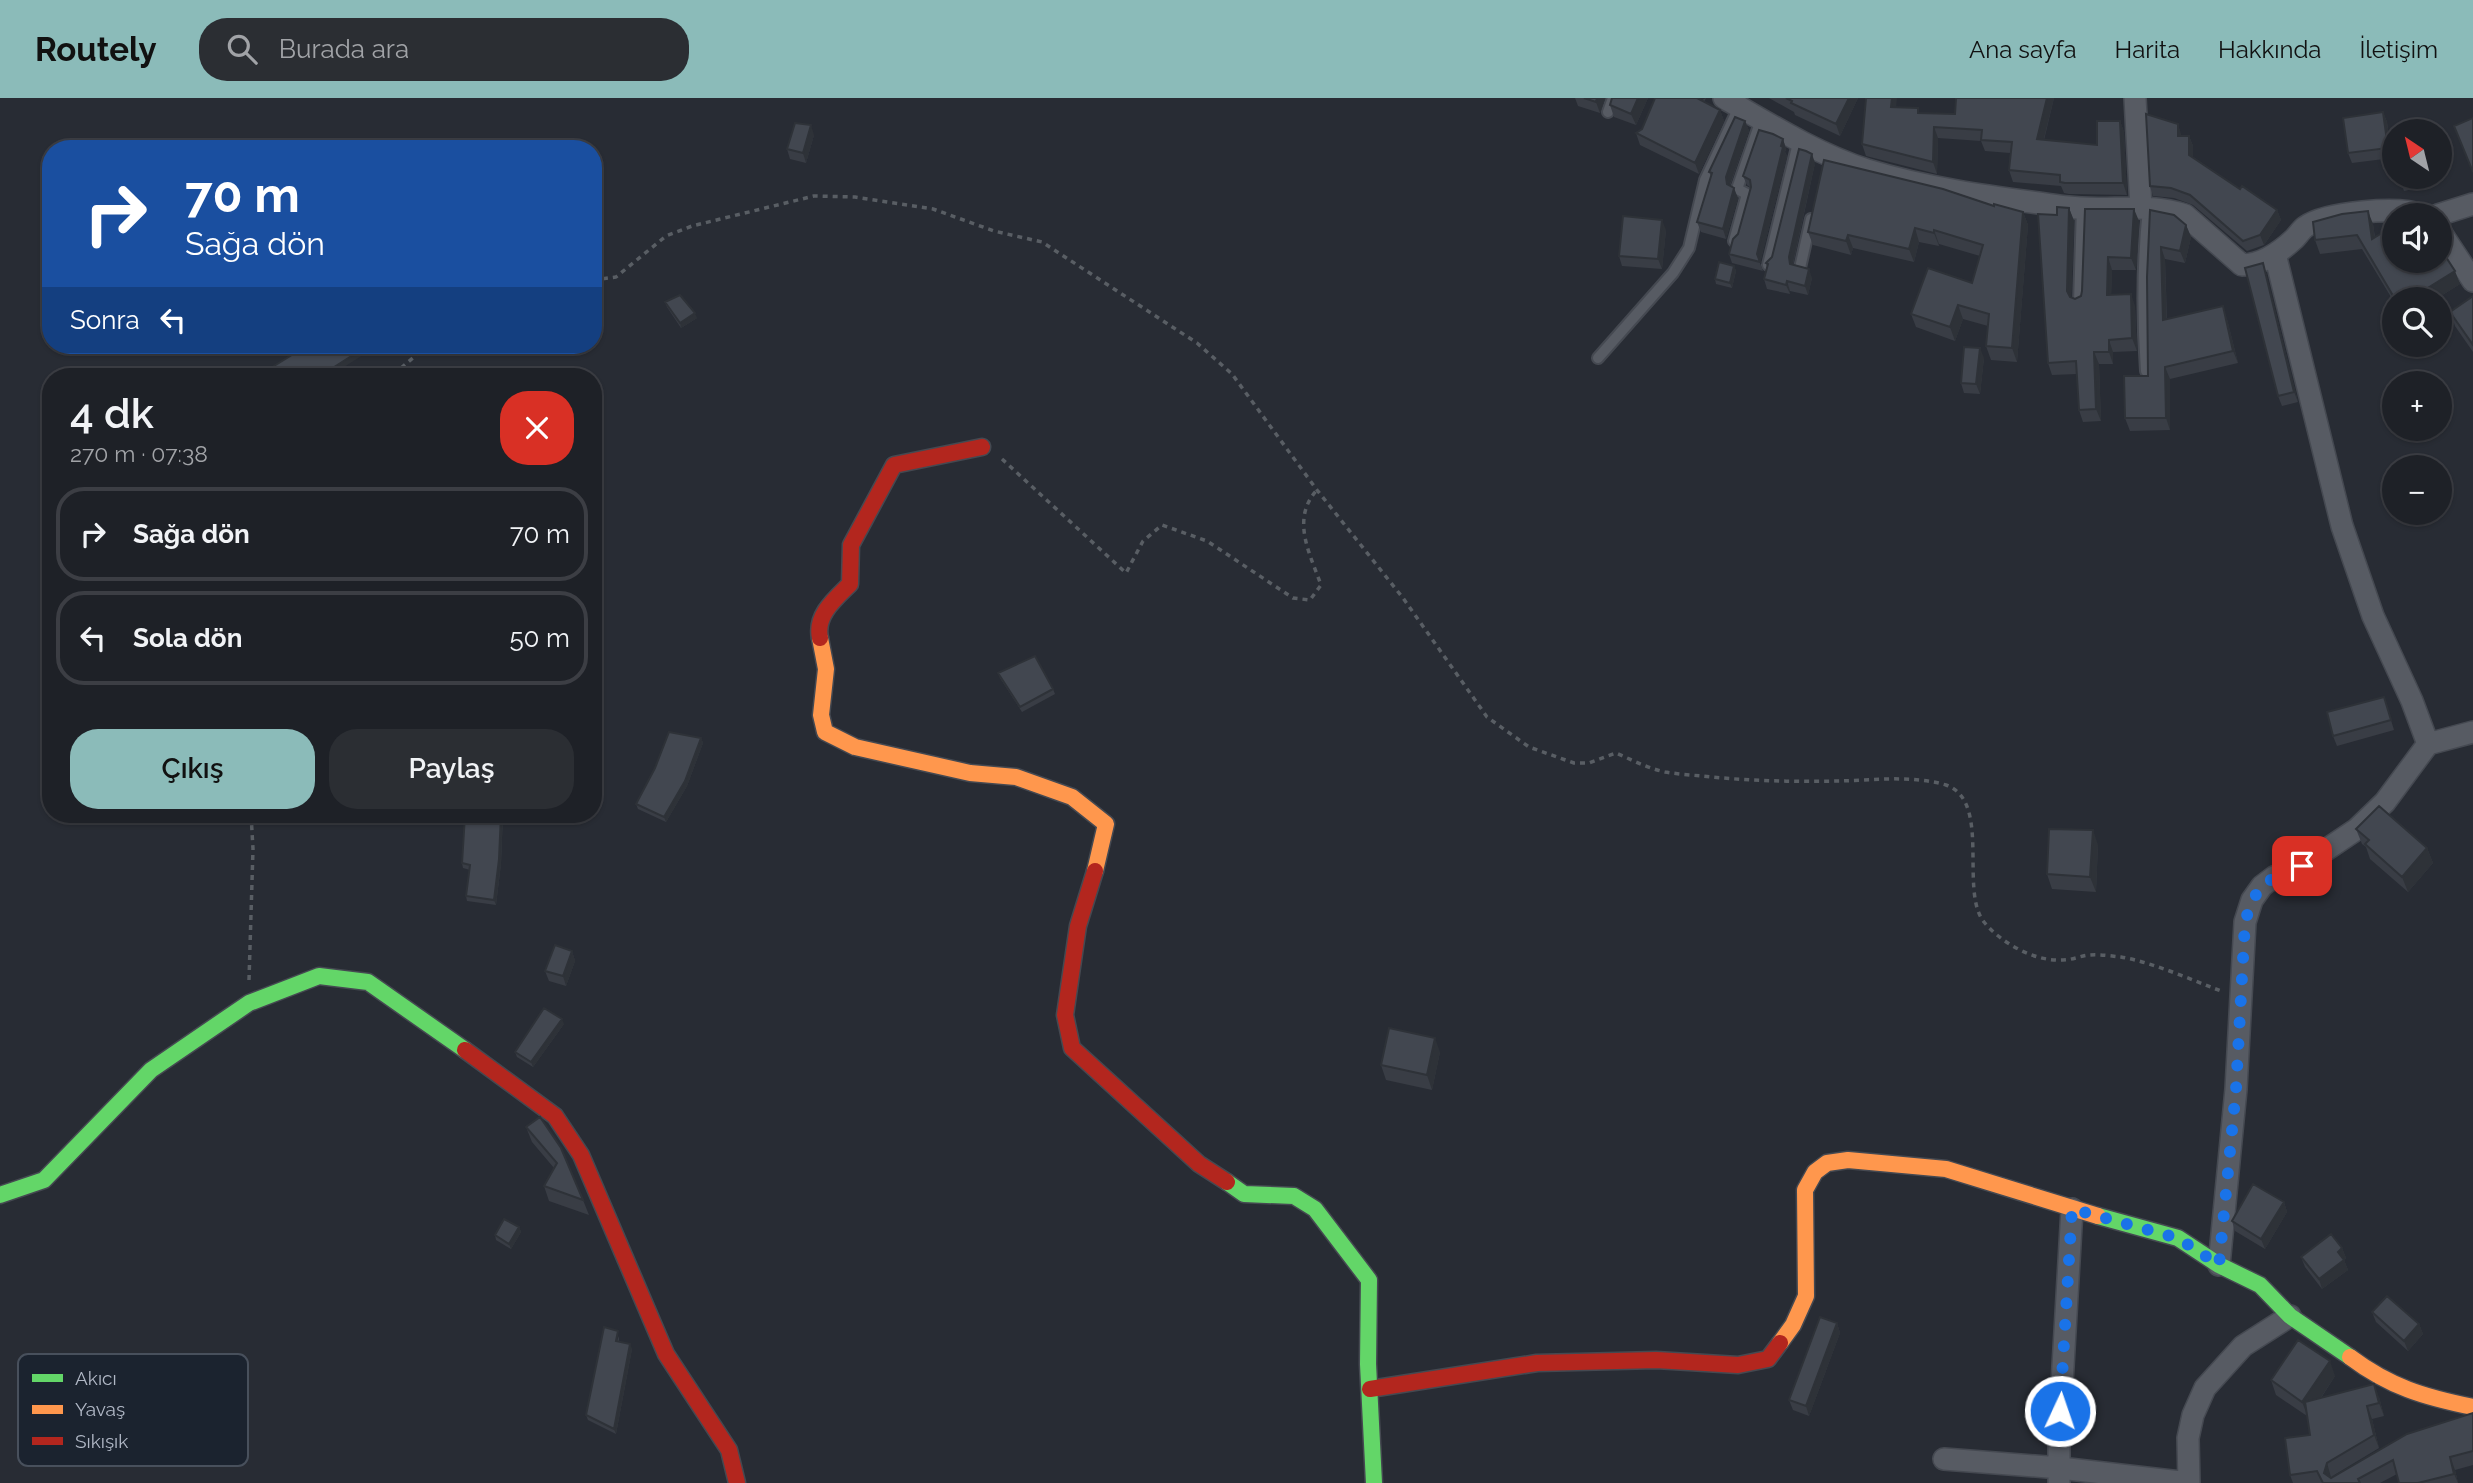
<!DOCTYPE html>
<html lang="tr">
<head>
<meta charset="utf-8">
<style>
  body { margin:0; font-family:Raleway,sans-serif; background:#2b2e33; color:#f1f3f6; height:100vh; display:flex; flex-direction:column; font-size:26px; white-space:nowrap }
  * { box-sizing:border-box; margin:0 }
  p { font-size:23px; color:#a1a3a7 }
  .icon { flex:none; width:38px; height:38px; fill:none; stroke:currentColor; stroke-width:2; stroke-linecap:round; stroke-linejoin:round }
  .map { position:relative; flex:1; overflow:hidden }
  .details { position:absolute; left:42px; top:270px; width:560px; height:455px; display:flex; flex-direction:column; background:#1e2127; border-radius:28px; box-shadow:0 2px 5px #0004,0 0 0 2px #3c3e44 }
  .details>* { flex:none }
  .hud { position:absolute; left:42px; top:42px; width:560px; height:214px; border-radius:28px; box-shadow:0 2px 5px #0004,0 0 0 2px #3c3e44; background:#1a4fa0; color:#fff; overflow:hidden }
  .needle { width:46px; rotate:325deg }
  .buttons { position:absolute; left:2382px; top:21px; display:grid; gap:14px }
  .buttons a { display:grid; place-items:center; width:70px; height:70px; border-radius:50%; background:#1e2127; box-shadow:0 2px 5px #0004,0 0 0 2px #3c3e44; font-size:35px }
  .pin { position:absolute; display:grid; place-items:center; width:60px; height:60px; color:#fff; margin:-30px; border-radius:14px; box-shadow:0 4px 10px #0006 }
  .me { position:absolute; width:77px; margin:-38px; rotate:3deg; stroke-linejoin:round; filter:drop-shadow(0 0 5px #0008) }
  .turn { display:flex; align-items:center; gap:24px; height:147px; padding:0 28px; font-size:32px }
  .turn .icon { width:91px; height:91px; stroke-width:2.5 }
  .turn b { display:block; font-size:49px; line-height:60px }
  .then { display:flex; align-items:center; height:66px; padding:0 28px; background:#0003; gap:14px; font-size:26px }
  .round { display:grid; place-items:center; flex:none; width:74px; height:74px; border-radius:28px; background:#2b2e33 }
  .head { display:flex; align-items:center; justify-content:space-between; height:119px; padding:0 28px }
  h1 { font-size:42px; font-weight:600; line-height:52px }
  .action { display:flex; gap:14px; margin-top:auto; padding:14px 28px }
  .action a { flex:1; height:80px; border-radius:28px; background:#8bbbb9; color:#111; font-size:28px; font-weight:600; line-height:80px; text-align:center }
  .action a+a { background:#2b2e33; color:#f1f3f6 }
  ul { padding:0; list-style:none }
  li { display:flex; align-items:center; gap:21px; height:94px; margin:0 14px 10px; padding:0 14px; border:4px solid #3c3e44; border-radius:28px }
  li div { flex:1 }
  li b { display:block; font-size:26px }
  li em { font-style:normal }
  header { display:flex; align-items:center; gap:42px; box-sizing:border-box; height:98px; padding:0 35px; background:#8bbbb9; color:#111 }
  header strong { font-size:33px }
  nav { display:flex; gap:38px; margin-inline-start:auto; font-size:24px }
  .search { width:490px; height:63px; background:#2b2e33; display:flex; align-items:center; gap:18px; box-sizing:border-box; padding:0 24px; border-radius:28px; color:#a1a3a7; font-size:26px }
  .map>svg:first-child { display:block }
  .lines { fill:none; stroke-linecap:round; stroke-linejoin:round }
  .lane-casing { stroke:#454951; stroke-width:14 }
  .street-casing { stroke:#454951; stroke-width:24 }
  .fast-casing { stroke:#454951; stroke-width:19 }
  .slow-casing { stroke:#454951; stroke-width:19 }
  .jam-casing { stroke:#454951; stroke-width:19 }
  .path { stroke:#595e64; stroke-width:3.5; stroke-dasharray:5 5; stroke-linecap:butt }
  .lane { stroke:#575b63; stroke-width:10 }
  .street { stroke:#575b63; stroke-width:21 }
  .fast { stroke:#63d668; stroke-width:16 }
  .slow { stroke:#ff974d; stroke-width:16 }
  .jam { stroke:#b3261e; stroke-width:16 }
  .wall { fill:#393d45 }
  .shaded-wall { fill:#2e3238 }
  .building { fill:#424750; stroke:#2e3238; stroke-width:2 }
  .route { stroke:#1a73e8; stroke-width:12; stroke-dasharray:0 21.6 }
  .key { fill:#1b232f; stroke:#48505c; stroke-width:2 }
  .key-label { font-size:19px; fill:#b1b8c6 }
</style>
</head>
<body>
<header>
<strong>Routely</strong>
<div class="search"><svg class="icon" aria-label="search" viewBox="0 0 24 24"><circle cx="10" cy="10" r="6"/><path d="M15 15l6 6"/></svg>Burada ara</div>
<nav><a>Ana sayfa</a><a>Harita</a><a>Hakkında</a><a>İletişim</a></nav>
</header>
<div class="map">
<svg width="2473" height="1385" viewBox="0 0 2473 1385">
  <rect width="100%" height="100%" fill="#282c34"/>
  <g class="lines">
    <g class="lane-casing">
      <path id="lane" d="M1608,14L1613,0
        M1734,143L1747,96L1737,91L1761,22
        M1768,167L1799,41
        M1800,170L1811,121
        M2079,205L2082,110
        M1598,260L1673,175L1689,150L1705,82L1739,9
        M2146,273C2142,216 2142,167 2148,111"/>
    </g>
    <g class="street-casing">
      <path id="street" d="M1724,0C1769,26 1817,56 1867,72C1932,92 2001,100 2068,109C2106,114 2148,104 2185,117L2242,167C2261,167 2280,154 2294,141C2298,137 2301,132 2305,129C2326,114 2399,108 2421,117
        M2135,0L2141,110
        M2438,117L2473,106
        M2440,133L2473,183
        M2275,156L2342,428L2373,518L2412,603L2428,646
        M2219,1167L2236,991L2245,824L2252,802L2262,788L2274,779L2302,768L2357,731L2385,704L2428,646L2473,634
        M1944,1361L2060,1370L2189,1385L2188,1340L2193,1317L2205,1290L2243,1248L2290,1218
        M2059,1385V1338L2072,1111"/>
    </g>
    <g class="fast-casing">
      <path id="fast" d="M1227,1084L1244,1096L1294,1098L1315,1111L1369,1182L1368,1266L1374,1385
        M0,1097L44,1082L151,972L249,905L319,878L368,884L465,952
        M2098,1118L2178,1140L2219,1167L2260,1187L2290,1218L2350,1259"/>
    </g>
    <g class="slow-casing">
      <path id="slow" d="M820,540L826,571L821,617L825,634L855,649L970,675L1016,679L1072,699L1106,726L1095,773
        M1780,1245L1793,1227L1806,1198L1805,1092L1815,1074L1827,1065L1848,1062L1946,1071L2098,1118
        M2350,1259C2390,1289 2424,1299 2473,1309"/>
    </g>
    <g class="jam-casing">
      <path id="jam" d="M820,540C815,517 835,501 850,486L851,447L894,367L982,349
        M1095,773L1078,828L1065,917L1072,950L1199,1066L1227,1084
        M465,952L555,1018L581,1057L666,1256L729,1352L737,1385
        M1370,1291L1537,1265L1656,1262L1738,1267L1768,1261L1780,1245"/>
    </g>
    <path class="path" d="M593,182L616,179L666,138L692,128L814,98L855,99L933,111L994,133L1042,144L1197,245L1232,276L1317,392L1403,500L1487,619L1529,649L1574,665H1589L1616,655C1632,662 1647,670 1665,674C1677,676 1690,677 1702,678C1748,683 1794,684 1840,683C1874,682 1913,677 1946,687C1992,703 1959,793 1984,824C2001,845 2035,864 2063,862C2072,862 2080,858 2089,857C2099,856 2111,858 2121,859C2155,865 2189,881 2221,893
      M383,278L401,270L428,247
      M1002,361L1126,475L1143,443L1162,427L1207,443L1293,500L1310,502L1321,487C1310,456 1291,422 1316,393
      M249,882L253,751L251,716"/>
    <use href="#lane" class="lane"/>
    <use href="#street" class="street"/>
    <use href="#fast" class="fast"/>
    <use href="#slow" class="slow"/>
    <use href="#jam" class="jam"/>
  </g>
  <path class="wall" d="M1575,0H1605L1600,15L1578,8Z
    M1612,0H1648L1636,27L1614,19L1610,7Z
    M1706,0L1704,4L1720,12L1724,23L1699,76L1640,47L1636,35L1642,31Z
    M1769,0H1858L1840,38L1795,17L1794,14Z
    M2054,0L2044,42L2097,47L2120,23L2124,34L2127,97L2069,96L2064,95L2061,88L2013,84L2009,72L2010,55L1985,53L1981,43L1938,40L1937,76L1866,58L1862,46L1896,9L1920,15L1955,16Z
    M2383,14L2387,24L2392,60L2352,65L2348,55Z
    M1745,23L1749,33L1730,88L1738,100L1726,141L1701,134L1697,124L1711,78L1709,74Z
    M2178,26L2181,38H2189L2193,48V59L2240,91L2277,112L2281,122L2264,147L2247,153L2193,107L2174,100L2153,98L2150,88Z
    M814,37L806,65L790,61L787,51Z
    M1783,41L1786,51L1785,54L1787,58L1760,165L1763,173L1732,165L1729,156L1738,136L1751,90L1747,87L1743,78Z
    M1815,65L1793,167L1812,180L1808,197L1790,193V196L1767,191L1764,181L1767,169L1766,165L1772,159Z
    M2399,79H2435L2436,86L2404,93Z
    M1994,108L2023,114L2028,127L2017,264L1991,262L1986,248L1988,228L1963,221L1955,243L1916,229L1911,216L1972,185L1980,158L1939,146V148L1919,144L1914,164L1853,150L1851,157L1813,147L1808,134Z
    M2069,110L2074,123L2071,200L2075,201L2081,198L2082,193L2085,111L2139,123L2136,172H2112L2111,197L2135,208L2137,253L2113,254V266H2099L2101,323L2083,324L2079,312L2077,276L2052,277L2048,265L2057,117Z
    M2174,117L2186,127L2191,139L2185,165L2165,161L2167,221H2227L2238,265L2170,281V332L2130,333L2125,320L2148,278L2147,179Z
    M2373,126L2375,139L2392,134L2460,186L2436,201H2394V204L2362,151L2320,156L2315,142Z
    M1666,132L1662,171L1622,168L1619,158Z
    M2263,165L2266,175L2298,304L2282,308L2278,298Z
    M1734,168L1736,173L1732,190L1716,186L1715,181Z
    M2473,198V254L2455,228L2450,214Z
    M665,204L697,220L681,230L667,209Z
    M2440,214L2445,223L2450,236L2440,241Z
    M2417,247H2429L2419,251Z
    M1984,260L1980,296L1964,295L1961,285Z
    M998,575L1053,591L1055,596L1022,614L1000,580Z
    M2384,599L2394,632L2337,648L2333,638Z
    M701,640L703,645L687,688L666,724L638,711L636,706Z
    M484,716H503L501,766L496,807L467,803L466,798L470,772L463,770L462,765Z
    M2356,731L2427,750L2433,765L2408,794L2370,761L2366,749L2362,746Z
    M2098,747L2096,794L2052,791L2047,776Z
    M572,853L575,863L566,888L549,883L545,873Z
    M564,926L533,969L517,959L515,954Z
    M1440,954L1432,992L1386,982L1381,967Z
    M540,1019L583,1102L589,1117L549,1103L544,1088L554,1070L532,1044L526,1029Z
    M2284,1104L2287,1114L2265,1151L2235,1133L2232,1123Z
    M519,1129L521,1134L511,1151L496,1142L495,1137Z
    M2342,1150L2346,1160L2344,1162L2348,1172L2322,1191L2305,1169L2301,1159Z
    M2372,1214L2419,1226L2423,1236L2408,1253L2376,1224Z
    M1837,1225L1840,1235L1809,1318L1793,1312L1789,1302Z
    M619,1238V1244L632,1251L616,1336L588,1322L586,1317Z
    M2335,1278L2321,1300L2379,1299L2384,1318L2372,1321L2379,1350L2331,1379L2473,1315V1367L2455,1372L2458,1385H2399L2397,1376L2380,1385H2293L2290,1377L2310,1337L2307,1318L2276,1297L2271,1282Z"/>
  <path class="shaded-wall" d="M1597,0H1605L1600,15L1596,4Z
    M1638,0H1648L1636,27L1631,16Z
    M1849,0H1858L1840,38L1836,26Z
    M1892,0H1897L1895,21L1891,9Z
    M2047,0H2054L2041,52L2037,41Z
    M1720,12L1724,23L1699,76L1695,65Z
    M2383,14L2387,24L2392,60L2388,50Z
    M1745,23L1749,33L1729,89L1731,96L1726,79Z
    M2120,23L2124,34L2127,97L2123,85Z
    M2178,26L2181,36L2182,48L2178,38Z
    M811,27L814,37L806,65L803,55Z
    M1934,29L1938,40L1937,76L1933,64Z
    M2189,38L2193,48V67L2189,57Z
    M1783,41L1786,51L1785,54L1787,58L1760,165L1757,156Z
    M1812,56L1815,65L1792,169L1790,166L1789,159Z
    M1734,90L1738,100L1726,141L1723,131Z
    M2069,110L2074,123L2071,205L2067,193Z
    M2134,111L2139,123L2136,172L2131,160Z
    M2277,112L2281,122L2264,147L2260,137Z
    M2368,113L2373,126L2377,154L2372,141Z
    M2023,114L2028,127L2017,264L2012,250Z
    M1662,122L1666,132L1662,171L1658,161Z
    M2186,127L2191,139L2185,165L2180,153Z
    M1915,130L1919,144L1914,164L1909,151Z
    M1934,132L1939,146V148L1934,135Z
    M1848,137L1853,150L1851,157L1846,143Z
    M2161,149L2165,161L2167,235L2163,222Z
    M2108,159L2112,172L2111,209L2107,197Z
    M2263,165L2266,175L2298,304L2294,294Z
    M1734,168L1736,173L1732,190L1730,185Z
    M1809,171L1812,180L1808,197L1805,188Z
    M2455,173L2460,186L2436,201H2430L2426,191Z
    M1787,183L1790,193V196L1786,187Z
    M2131,196L2135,208L2137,253L2132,240Z
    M1958,207L1963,221L1955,243L1950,229Z
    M2223,208L2227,221L2238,265L2233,253Z
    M695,215L697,220L681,230L680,225Z
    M2109,242L2113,254V266L2109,254Z
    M364,250L366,255L330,278H320Z
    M1980,250L1984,260L1980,296L1976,286Z
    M2094,254L2099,266L2101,323L2096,311Z
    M2165,269L2170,281V332L2166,320Z
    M701,640L703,645L687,688L666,724L664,719Z
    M501,716H503L501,766L496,807L494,802Z
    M2093,732L2098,747L2096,794L2090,779Z
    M2427,750L2433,765L2408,794L2402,779Z
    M572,853L575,863L566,888L563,878Z
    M562,921L564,926L533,969L531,964Z
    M1435,940L1440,954L1432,992L1427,977Z
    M2284,1104L2287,1114L2265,1151L2261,1141Z
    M519,1129L521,1134L511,1151L509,1146Z
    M2342,1150L2346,1160L2344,1162L2348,1172L2322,1191L2319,1181L2338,1154Z
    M1837,1225L1840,1235L1809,1318L1806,1308Z
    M2419,1226L2423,1236L2408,1253L2404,1243Z
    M630,1246L632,1251L616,1336L614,1331Z
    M2330,1263L2335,1278L2308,1319L2302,1304Z
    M2374,1286L2379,1299L2384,1318L2379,1305Z
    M2367,1308L2372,1321L2379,1350L2374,1337Z
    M2450,1359L2455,1372L2458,1385L2454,1376Z
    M2327,1365L2331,1379L2330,1385L2324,1375Z"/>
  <path class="building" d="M1584,0H1597L1596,4Z
    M1612,0H1638L1631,16L1610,7Z
    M1655,0H1697L1720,12L1695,65L1636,35L1642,31Z
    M1786,0H1849L1836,26L1791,5L1792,3Z
    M1866,0H1892L1891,9L1918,10V15L1955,16L1956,0H2047L2037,41L2097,47V23H2120L2123,85H2065L2060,84V77L2009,72L2012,44L1981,42L1982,32L1934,29L1933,64L1862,46Z
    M2383,14L2388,50L2348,55L2343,20Z
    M2146,16L2178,26V38H2189V57L2240,91L2242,88L2277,112L2260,137L2243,143L2190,97L2171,90L2150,88Z
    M1735,19L1745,23L1726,79L1727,86L1734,90L1723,131L1697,124L1712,75L1709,74Z
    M2473,20V74L2454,28Z
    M795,25L811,27L803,55L787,51Z
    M1759,32L1773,36L1783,41L1781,48L1783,49L1757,156L1760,164L1729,156L1733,141L1738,136L1751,89L1750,82L1743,78Z
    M1799,51L1806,53L1812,56L1789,159L1790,166L1809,171L1805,188L1787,183L1786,187L1764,181L1768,166L1766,165L1772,159Z
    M1824,62L1943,91L1994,108V106L2023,114L2012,250L1986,248L1989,216L1958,207L1950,229L1911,216L1928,170L1972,185L1983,147L1934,132V135L1915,130L1909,151L1848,137L1846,143L1808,134Z
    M2399,79H2420L2400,83Z
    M2057,109L2069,110L2067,193L2070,199L2075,201L2081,198L2082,193L2085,111H2134L2131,160L2108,159L2107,197L2131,196L2132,240L2109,242V254H2094L2096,311L2079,312L2076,263L2048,265L2038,116L2057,117Z
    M2150,112L2174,117L2186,127L2180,153L2161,149L2163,222L2223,208L2233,253L2165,269L2166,320H2125L2124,278H2148L2147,179Z
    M2368,113L2372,141L2390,130L2392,134L2394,133V163H2440V150L2455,173L2426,191L2432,201H2395L2357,137L2315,142L2313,124L2342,116Z
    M1623,118L1662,122L1658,161L1619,158Z
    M1719,164L1734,168L1730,185L1715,181Z
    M2263,165L2294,294L2278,298L2245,170Z
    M680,197L695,215L680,225L665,204Z
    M2473,198V247L2450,214Z
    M2440,214L2445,223L2440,226Z
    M308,247H362L364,250L320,278H269L266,273Z
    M1964,249L1980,250L1976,286L1961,285Z
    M1035,558L1053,591L1020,609L998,575Z
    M2384,599L2391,622L2333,638L2327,614Z
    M669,634L701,640L685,683L664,719L636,706L655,670Z
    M2379,708L2427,750L2402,779L2365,746L2369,742L2356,731Z
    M484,716H501L499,761L494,802L466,798L470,767L462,765L465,717Z
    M2049,731L2093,732L2090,779L2047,776Z
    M555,847L572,853L563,878L545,873Z
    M544,910L562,921L531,964L515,954Z
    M1389,930L1435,940L1427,977L1381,967Z
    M540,1019L561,1050L583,1102L544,1088L557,1065L526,1029Z
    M2253,1086L2284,1104L2261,1141L2232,1123Z
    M504,1121L519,1129L509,1146L495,1137Z
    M2331,1136L2342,1150L2338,1154L2344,1162L2319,1181L2301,1159Z
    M2387,1198L2419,1226L2404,1243L2372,1214Z
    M1820,1219L1837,1225L1806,1308L1789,1302Z
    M604,1229L618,1233L616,1243L630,1246L614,1331L586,1317Z
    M2298,1242L2330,1263L2302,1304L2271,1282Z
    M2374,1286L2379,1305L2367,1308L2374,1337L2327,1365L2324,1375L2331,1380L2407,1336L2473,1315V1353L2450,1359L2454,1376L2418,1385H2399L2393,1362L2358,1381L2360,1385H2323L2317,1373L2290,1377L2285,1340L2310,1337L2305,1304Z"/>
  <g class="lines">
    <path class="route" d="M2060,1313L2072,1111L2178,1140L2219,1167L2236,991L2245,824C2256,786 2266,782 2302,768"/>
  </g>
  <rect x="18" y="1256" width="230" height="112" rx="10" class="key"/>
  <rect x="32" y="1276" width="31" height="8" fill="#63d668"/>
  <rect x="32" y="1307" width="31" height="9" fill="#ff974d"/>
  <rect x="32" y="1339" width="31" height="8" fill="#b3261e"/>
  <g class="key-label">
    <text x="75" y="1287">Akıcı</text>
    <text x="75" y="1318">Yavaş</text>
    <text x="75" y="1350">Sıkışık</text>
  </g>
</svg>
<div class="buttons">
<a><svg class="needle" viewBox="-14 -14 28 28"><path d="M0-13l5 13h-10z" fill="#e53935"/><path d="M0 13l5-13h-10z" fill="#a1a3a7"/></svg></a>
<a><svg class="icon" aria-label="sound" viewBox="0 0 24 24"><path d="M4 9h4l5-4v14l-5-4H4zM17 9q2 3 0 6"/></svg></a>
<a><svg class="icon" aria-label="search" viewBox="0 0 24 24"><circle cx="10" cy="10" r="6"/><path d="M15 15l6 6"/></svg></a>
<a>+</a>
<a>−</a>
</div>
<div class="pin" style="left:2302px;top:768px;background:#d93025"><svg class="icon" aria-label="arrive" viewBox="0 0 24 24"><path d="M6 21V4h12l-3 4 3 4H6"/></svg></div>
<svg class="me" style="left:2060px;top:1313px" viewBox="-20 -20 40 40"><circle r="17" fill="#1a73e8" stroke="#fff" stroke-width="3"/><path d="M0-11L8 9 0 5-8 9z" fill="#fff"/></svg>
<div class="hud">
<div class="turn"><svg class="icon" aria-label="right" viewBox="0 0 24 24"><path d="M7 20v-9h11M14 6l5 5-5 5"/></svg><div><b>70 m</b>Sağa dön</div></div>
<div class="then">Sonra<svg class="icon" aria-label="left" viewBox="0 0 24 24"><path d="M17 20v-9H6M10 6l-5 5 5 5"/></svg></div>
</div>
<section class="details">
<div class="head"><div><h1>4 dk</h1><p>270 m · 07:38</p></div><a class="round" style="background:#d93025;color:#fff"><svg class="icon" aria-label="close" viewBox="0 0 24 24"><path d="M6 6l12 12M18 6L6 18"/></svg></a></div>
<ul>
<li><svg class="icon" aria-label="right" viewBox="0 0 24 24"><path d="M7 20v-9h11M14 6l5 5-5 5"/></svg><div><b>Sağa dön</b></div><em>70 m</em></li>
<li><svg class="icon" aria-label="left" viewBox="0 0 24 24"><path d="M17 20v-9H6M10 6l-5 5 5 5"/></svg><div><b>Sola dön</b></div><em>50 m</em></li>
</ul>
<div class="action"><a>Çıkış</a><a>Paylaş</a></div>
</section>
</div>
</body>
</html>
